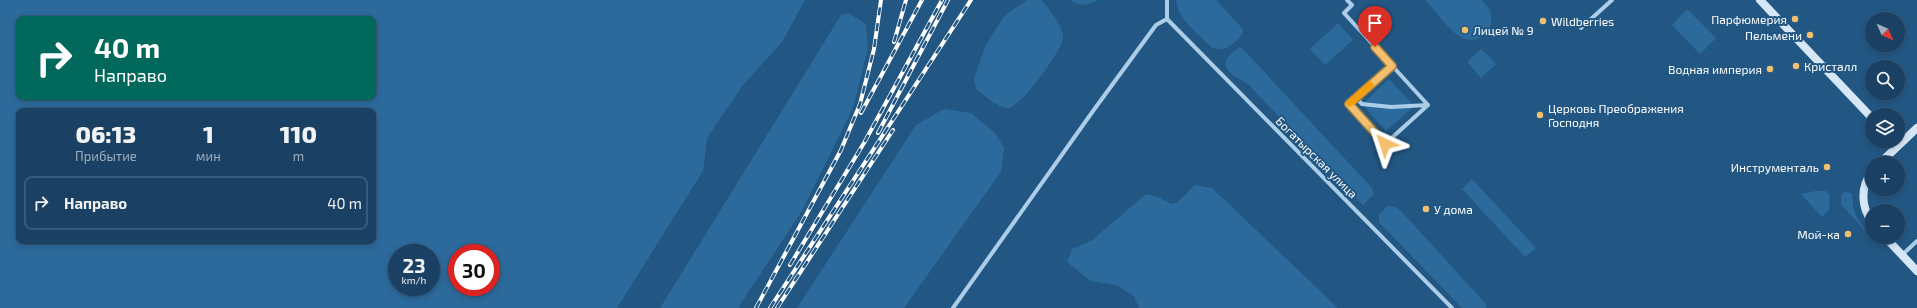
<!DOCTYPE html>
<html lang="ru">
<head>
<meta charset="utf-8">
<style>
  body { margin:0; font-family:"Exo 2",sans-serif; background:#274c6c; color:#f1f3f6; height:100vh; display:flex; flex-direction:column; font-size:15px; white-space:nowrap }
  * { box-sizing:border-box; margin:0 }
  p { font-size:13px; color:#9fafbe }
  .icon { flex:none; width:22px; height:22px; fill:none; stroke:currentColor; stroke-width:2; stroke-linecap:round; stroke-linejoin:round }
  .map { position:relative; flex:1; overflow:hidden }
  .panel { position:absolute; left:16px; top:108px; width:360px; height:136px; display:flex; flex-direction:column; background:#1a4163; border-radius:8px; box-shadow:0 2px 6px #0003,0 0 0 1px #385a78 }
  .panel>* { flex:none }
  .top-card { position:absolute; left:16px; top:16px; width:360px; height:84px; border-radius:8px; box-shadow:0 2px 6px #0003,0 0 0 1px #385a78; background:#00695c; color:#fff; overflow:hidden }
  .needle { width:26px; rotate:135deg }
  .fabs { position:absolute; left:1865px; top:12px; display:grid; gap:8px }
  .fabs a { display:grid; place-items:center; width:40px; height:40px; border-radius:50%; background:#1a4163; box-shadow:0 2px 6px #0003,0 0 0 1px #385a78; font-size:20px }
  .speed { position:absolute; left:388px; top:244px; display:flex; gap:8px; font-size:20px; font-weight:700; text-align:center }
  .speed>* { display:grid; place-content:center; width:52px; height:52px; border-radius:50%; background:#1a4163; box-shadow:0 2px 6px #0003,0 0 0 1px #385a78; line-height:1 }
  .speed small { font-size:10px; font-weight:400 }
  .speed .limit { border:6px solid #d22; background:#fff; color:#111 }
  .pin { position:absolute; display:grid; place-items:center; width:34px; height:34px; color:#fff; margin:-41px -17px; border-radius:50% 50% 50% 0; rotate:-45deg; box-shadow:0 0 4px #0007 }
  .pin .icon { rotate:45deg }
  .me { position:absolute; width:44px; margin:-22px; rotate:318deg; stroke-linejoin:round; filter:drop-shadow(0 0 3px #0008) }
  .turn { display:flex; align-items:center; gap:14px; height:84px; padding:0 12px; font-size:18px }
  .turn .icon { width:52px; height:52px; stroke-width:2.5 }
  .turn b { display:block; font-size:28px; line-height:34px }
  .eta { display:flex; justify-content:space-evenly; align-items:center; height:68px; text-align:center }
  .eta b { font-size:24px; font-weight:800; line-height:28px }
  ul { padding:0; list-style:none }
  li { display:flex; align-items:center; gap:12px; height:54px; margin:0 8px 6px; padding:0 4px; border:2px solid #385a78; border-radius:8px }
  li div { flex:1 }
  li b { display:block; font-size:15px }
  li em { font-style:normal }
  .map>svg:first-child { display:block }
  .green { fill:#2c6a9c; fill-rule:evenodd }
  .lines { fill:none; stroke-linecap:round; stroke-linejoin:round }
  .street { stroke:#abcde8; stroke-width:4 }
  .secondary { stroke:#d6e7f7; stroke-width:8 }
  .rail-casing { stroke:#fff; stroke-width:4 }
  .rail { stroke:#225784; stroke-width:2.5; stroke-dasharray:8; stroke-linecap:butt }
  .route-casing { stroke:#9f7d47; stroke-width:10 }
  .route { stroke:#f4c06d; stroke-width:7 }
  .slow { stroke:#f59e0b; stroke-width:7 }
  .poi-dot { fill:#f4c06d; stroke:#225784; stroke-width:1.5 }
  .labels { text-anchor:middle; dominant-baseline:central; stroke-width:4; stroke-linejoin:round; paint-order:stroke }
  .poi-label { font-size:12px; fill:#fff; stroke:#225784; text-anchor:end }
  .street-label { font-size:12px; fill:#fff; stroke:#225784 }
</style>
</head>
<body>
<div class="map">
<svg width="1917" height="308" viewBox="0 0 1917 308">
  <rect width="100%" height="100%" fill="#225784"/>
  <path class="green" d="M0,0H805L782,42L743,85L707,138L703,171L617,308H0ZM19,19H373V97H19ZM19,111H373V241H19ZM397,253H431V287H397ZM457,253H491V287H457Z
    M1027,0H1041C1048,7 1065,29 1063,39C1060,53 1021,107 1008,108C998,108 984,95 976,89L974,78L986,45L1004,16Z
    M1070,0H1098C1087,6 1080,6 1070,0Z
    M1176,0H1216L1242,28L1243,32C1237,43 1224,54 1211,47C1198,33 1178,20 1176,0Z
    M1425,0H1481C1486,5 1490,9 1491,15C1494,30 1479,44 1465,39C1452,35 1435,10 1425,0Z
    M1687,9L1716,38L1700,54L1672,25Z
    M848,13L866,24L868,48L853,108L802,211L738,308H660L841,15Z
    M1338,23L1353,40L1325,65L1310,49Z
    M1241,47L1372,188L1374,194L1363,205L1329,173L1316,156L1247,83C1236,78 1216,67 1231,54C1234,51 1237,48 1241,47Z
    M1481,49L1496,64L1481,78L1467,62Z
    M1389,79L1414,106L1386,131L1362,104Z
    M944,109L971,113L996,134L1004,148L1001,172L904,308H797L916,125Z
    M1472,179L1536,248L1525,257L1462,189Z
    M1195,185L1212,188L1338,308H1139L1134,296L1116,285L1091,281L1067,262L1072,249L1091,241L1146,194L1160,198L1171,204L1178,202Z
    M1816,191H1826L1830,195L1829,210L1822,217L1801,194Z
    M1845,191L1852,194L1853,207L1857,218L1879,246L1841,204V196Z
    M1388,206L1396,207L1401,211L1485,303L1486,308H1462L1379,222V214Z"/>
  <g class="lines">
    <path class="street" d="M1347,0L1352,5L1344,13L1428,105L1385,144L1349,104L1392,66
      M1167,19L1452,308
      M1167,19V0
      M1581,28L1612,0
      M1356,98L1362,104L1391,107L1428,105
      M1902,255L1917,241
      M953,308L1093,111L1156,25L1167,19"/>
    <path class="secondary" d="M1760,0L1872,118
      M1880,163L1917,128
      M1872,172C1860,187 1861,207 1872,222
      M1885,237L1917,271"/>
    <g class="rail-casing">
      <path id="rail" d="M894,42L906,0
        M861,113L922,0
        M878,133L948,0
        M790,265L864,143L942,0
        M756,308L841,150L860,104L874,49L881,0
        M770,308L971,0
        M777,308L893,130"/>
    </g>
    <use href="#rail" class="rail"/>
  </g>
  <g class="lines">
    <g class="route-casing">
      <path id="route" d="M1375,47L1392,66L1349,104L1385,144"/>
    </g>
    <use href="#route" class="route"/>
    <path class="slow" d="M1350,103L1370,85"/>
  </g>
  <g class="poi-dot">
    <circle cx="1795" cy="19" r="4"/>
    <circle cx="1543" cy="21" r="4"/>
    <circle cx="1465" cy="30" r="4"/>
    <circle cx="1810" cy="35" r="4"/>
    <circle cx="1796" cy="66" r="4"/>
    <circle cx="1770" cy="69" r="4"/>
    <circle cx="1540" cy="115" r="4"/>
    <circle cx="1827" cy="167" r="4"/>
    <circle cx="1426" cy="209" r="4"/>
    <circle cx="1848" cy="234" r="4"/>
  </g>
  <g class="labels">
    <g class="poi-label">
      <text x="1787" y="19">Парфюмерия</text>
      <text x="1551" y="21" text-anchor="start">Wildberries</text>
      <text x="1473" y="30" text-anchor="start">Лицей № 9</text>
      <text x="1802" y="35">Пельмени</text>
      <text x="1804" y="66" text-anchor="start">Кристалл</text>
      <text x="1762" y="69">Водная империя</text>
      <text x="1548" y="108" text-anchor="start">Церковь Преображения<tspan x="1548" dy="14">Господня</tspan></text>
      <text x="1819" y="167">Инструменталь</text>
      <text x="1434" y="209" text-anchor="start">У дома</text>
      <text x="1840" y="234">Мой-ка</text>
    </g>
    <g class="street-label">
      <text transform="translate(1317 157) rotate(45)">Богатырская улица</text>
    </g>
  </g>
</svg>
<div class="fabs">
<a><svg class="needle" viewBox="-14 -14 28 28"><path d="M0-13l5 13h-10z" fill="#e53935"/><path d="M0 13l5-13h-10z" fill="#9fafbe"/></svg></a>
<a><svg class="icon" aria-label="search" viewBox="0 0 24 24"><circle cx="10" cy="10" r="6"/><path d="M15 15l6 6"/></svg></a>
<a><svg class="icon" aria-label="layers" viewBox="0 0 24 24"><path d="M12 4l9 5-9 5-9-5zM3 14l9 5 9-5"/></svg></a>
<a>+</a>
<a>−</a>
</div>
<div class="speed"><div>23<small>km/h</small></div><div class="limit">30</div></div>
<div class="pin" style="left:1375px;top:47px;background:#d93025"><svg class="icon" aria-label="arrive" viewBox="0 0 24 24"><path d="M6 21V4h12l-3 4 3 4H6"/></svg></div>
<svg class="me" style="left:1385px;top:144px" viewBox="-20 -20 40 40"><path d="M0-17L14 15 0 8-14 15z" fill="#f4c06d" stroke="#fff" stroke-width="4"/></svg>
<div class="top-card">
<div class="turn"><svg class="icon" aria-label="right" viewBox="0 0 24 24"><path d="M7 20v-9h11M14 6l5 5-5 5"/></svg><div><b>40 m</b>Направо</div></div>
</div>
<section class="panel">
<div class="eta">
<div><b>06:13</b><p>Прибытие</p></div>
<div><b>1</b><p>мин</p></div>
<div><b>110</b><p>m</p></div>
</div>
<ul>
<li><svg class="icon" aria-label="right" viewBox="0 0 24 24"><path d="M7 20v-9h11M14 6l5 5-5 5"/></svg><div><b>Направо</b></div><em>40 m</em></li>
</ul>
</section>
</div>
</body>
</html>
